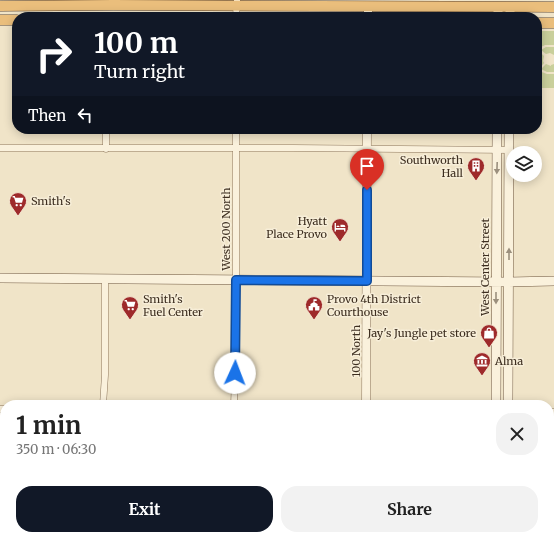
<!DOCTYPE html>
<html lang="en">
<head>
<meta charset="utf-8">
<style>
  body { margin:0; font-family:Merriweather,serif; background:#f2f2f2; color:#222; height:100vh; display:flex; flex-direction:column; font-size:15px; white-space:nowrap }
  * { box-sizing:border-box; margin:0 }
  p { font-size:13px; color:#767676 }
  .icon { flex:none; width:22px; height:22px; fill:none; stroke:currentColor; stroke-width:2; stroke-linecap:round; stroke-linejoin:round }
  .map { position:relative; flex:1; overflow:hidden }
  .details { position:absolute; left:0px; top:400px; width:554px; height:140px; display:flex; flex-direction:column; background:#fff; border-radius:16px 16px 0 0; box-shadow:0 2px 10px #0003 }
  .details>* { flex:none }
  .hud { position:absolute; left:12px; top:12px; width:530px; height:122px; border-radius:16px; box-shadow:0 2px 10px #0003; background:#111827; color:#fff; overflow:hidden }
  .buttons { position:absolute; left:506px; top:146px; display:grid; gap:8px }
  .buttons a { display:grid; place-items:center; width:36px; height:36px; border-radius:50%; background:#fff; box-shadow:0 2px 10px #0003; font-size:20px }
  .pin { position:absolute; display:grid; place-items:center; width:34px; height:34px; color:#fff; margin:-41px -17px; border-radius:50% 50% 50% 0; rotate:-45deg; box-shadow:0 0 4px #0007 }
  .pin .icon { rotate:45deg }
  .me { position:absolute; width:44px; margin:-22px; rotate:2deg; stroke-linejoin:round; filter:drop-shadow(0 0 3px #0008) }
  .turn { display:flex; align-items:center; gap:14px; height:84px; padding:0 16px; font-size:18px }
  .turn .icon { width:52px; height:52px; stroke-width:2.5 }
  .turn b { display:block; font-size:28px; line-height:34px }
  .then { display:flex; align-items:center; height:38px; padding:0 16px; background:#0003; gap:8px; font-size:15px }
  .round { display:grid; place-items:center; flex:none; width:42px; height:42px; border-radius:16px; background:#f2f2f2 }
  .head { display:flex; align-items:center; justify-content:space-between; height:68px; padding:0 16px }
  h1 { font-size:24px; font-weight:700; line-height:30px }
  .button { display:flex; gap:8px; margin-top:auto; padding:8px 16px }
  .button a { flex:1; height:46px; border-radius:16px; background:#111827; color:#fff; font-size:16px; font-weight:700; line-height:46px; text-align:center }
  .button a+a { background:#f2f2f2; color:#222 }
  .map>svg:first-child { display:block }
  .green { fill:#c9cf9b }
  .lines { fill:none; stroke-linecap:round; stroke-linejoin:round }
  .minor-casing { stroke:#8d765c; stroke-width:7 }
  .tertiary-casing { stroke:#8d765c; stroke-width:9 }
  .secondary-casing { stroke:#6f573f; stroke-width:10 }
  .trunk-casing { stroke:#5b4430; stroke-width:11 }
  .minor { stroke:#faf1dc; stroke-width:6 }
  .tertiary { stroke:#faf1dc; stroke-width:8 }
  .secondary { stroke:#faf1dc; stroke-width:9 }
  .trunk { stroke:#eabe7c; stroke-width:10 }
  .oneway { fill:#9c907e }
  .route-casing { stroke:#114b97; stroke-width:10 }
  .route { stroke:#1a73e8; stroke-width:7 }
  .labels { text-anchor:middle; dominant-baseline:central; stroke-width:3; stroke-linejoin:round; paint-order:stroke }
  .poi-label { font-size:11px; fill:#3d2e20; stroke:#f7eed8; text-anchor:start }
  .street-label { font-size:11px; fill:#3d2e20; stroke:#f7eed8 }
</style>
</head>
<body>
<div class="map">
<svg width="554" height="540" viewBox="0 0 554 540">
  <rect width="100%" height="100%" fill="#f0e4c8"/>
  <path class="green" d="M537,31H554V45H545L539,48L537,46Z
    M546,47H554V55L550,53L546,54L541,50Z
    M539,51L544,56L543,61L544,63L540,68C536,62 536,57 539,51Z
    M546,64L551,66V65L554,64V72H547L541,69Z
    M539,71L547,74H554V88H537V73Z
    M549,533H554V540H520V535H549Z"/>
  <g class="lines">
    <g class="minor-casing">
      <path id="minor" d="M236,17L237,0
        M0,148H293L509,150
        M106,149V129
        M103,405L105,375V279
        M234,405L236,350V129
        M0,409H5
        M549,412H554
        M104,540V535
        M232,540V535"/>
    </g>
    <g class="tertiary-casing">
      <path id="tertiary" d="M368,17V6
        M366,405L367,129
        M366,540V535"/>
    </g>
    <g class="secondary-casing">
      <path id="secondary" d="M498,7V17
        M510,17V7
        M0,278L508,282L554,281
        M496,405L497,129
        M508,405L509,129
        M495,535V540
        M507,535V540"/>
    </g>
    <g class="trunk-casing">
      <path id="trunk" d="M0,6L113,5L554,7
        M0,20H17
        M537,23H554"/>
    </g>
    <use href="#minor" class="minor"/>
    <use href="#tertiary" class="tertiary"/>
    <use href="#secondary" class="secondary"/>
    <use href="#trunk" class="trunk"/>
  </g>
  <defs><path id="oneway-solid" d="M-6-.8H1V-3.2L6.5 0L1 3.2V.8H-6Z"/></defs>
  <g class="oneway">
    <use href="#oneway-solid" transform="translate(497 168) rotate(92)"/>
    <use href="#oneway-solid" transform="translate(509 254) rotate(-90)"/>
    <use href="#oneway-solid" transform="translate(496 298) rotate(90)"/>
  </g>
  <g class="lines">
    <g class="route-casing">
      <path id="route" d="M235,373L236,280L367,281V190"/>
    </g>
    <use href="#route" class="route"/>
  </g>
  <defs>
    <g id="building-pin" transform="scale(0.9)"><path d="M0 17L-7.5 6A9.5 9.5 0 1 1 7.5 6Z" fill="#9e2a2b" stroke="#f7eed8"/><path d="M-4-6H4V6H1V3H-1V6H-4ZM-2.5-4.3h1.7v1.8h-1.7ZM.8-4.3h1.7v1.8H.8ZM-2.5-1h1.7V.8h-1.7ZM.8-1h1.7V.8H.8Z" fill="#fff"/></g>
    <g id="supermarket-pin" transform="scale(0.9)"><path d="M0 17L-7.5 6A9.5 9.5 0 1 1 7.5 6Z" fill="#9e2a2b" stroke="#f7eed8"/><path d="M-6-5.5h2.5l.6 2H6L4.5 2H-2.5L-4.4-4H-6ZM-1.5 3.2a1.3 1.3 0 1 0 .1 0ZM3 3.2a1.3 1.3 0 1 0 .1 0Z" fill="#fff"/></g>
    <g id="hotel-pin" transform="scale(0.9)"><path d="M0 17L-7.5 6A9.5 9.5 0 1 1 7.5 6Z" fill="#9e2a2b" stroke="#f7eed8"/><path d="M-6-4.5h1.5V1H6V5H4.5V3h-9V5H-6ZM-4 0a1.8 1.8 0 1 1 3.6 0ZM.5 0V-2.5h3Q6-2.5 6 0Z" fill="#fff"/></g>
    <g id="civic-pin" transform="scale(0.9)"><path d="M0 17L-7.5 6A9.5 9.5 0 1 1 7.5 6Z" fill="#9e2a2b" stroke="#f7eed8"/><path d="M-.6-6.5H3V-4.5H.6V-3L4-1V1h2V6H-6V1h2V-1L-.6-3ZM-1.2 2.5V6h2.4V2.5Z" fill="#fff"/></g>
    <g id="shop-pin" transform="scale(0.9)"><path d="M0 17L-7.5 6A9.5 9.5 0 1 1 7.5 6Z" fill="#9e2a2b" stroke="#f7eed8"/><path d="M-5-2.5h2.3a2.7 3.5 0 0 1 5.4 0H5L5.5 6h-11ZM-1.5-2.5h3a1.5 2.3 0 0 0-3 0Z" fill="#fff"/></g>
    <g id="museum-pin" transform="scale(0.9)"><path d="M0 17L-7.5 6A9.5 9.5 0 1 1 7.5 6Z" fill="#9e2a2b" stroke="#f7eed8"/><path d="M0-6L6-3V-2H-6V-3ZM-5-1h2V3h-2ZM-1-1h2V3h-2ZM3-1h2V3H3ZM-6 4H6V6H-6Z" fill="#fff"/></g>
  </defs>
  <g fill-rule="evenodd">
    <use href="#building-pin" x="476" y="166"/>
    <use href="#supermarket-pin" x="18" y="201"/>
    <use href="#hotel-pin" x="340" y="227"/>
    <use href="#supermarket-pin" x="130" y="305"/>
    <use href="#civic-pin" x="314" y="305"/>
    <use href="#shop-pin" x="489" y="333"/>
    <use href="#museum-pin" x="482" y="361"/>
  </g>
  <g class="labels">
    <g class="poi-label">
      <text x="463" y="160" text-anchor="end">Southworth<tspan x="463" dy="13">Hall</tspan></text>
      <text x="31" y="201">Smith's</text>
      <text x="327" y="221" text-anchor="end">Hyatt<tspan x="327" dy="13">Place Provo</tspan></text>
      <text x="143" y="299">Smith's<tspan x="143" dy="13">Fuel Center</tspan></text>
      <text x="327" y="299">Provo 4th District<tspan x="327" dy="13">Courthouse</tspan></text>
      <text x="476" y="333" text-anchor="end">Jay's Jungle pet store</text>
      <text x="495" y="361">Alma</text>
    </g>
    <g class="street-label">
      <text transform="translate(226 229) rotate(-90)">West 200 North</text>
      <text transform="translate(485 267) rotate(-90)">West Center Street</text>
      <text transform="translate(356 351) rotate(-90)">100 North</text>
    </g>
  </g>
</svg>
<div class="buttons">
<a><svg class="icon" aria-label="layers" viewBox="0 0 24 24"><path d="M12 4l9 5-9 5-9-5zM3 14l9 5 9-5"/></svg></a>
</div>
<div class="pin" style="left:367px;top:190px;background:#d93025"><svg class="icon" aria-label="arrive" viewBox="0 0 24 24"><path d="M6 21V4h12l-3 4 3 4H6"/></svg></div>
<svg class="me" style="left:235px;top:373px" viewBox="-20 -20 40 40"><circle r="19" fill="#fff"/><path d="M0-13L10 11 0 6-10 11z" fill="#1a73e8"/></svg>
<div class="hud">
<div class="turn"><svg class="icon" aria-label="right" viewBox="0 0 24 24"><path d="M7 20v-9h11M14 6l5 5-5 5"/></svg><div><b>100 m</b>Turn right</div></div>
<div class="then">Then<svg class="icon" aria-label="left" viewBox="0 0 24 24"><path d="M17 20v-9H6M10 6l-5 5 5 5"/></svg></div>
</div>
<section class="details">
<div class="head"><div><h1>1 min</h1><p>350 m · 06:30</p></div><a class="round"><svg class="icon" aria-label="close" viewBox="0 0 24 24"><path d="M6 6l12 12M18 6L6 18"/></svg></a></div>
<div class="button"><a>Exit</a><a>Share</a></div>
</section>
</div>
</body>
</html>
